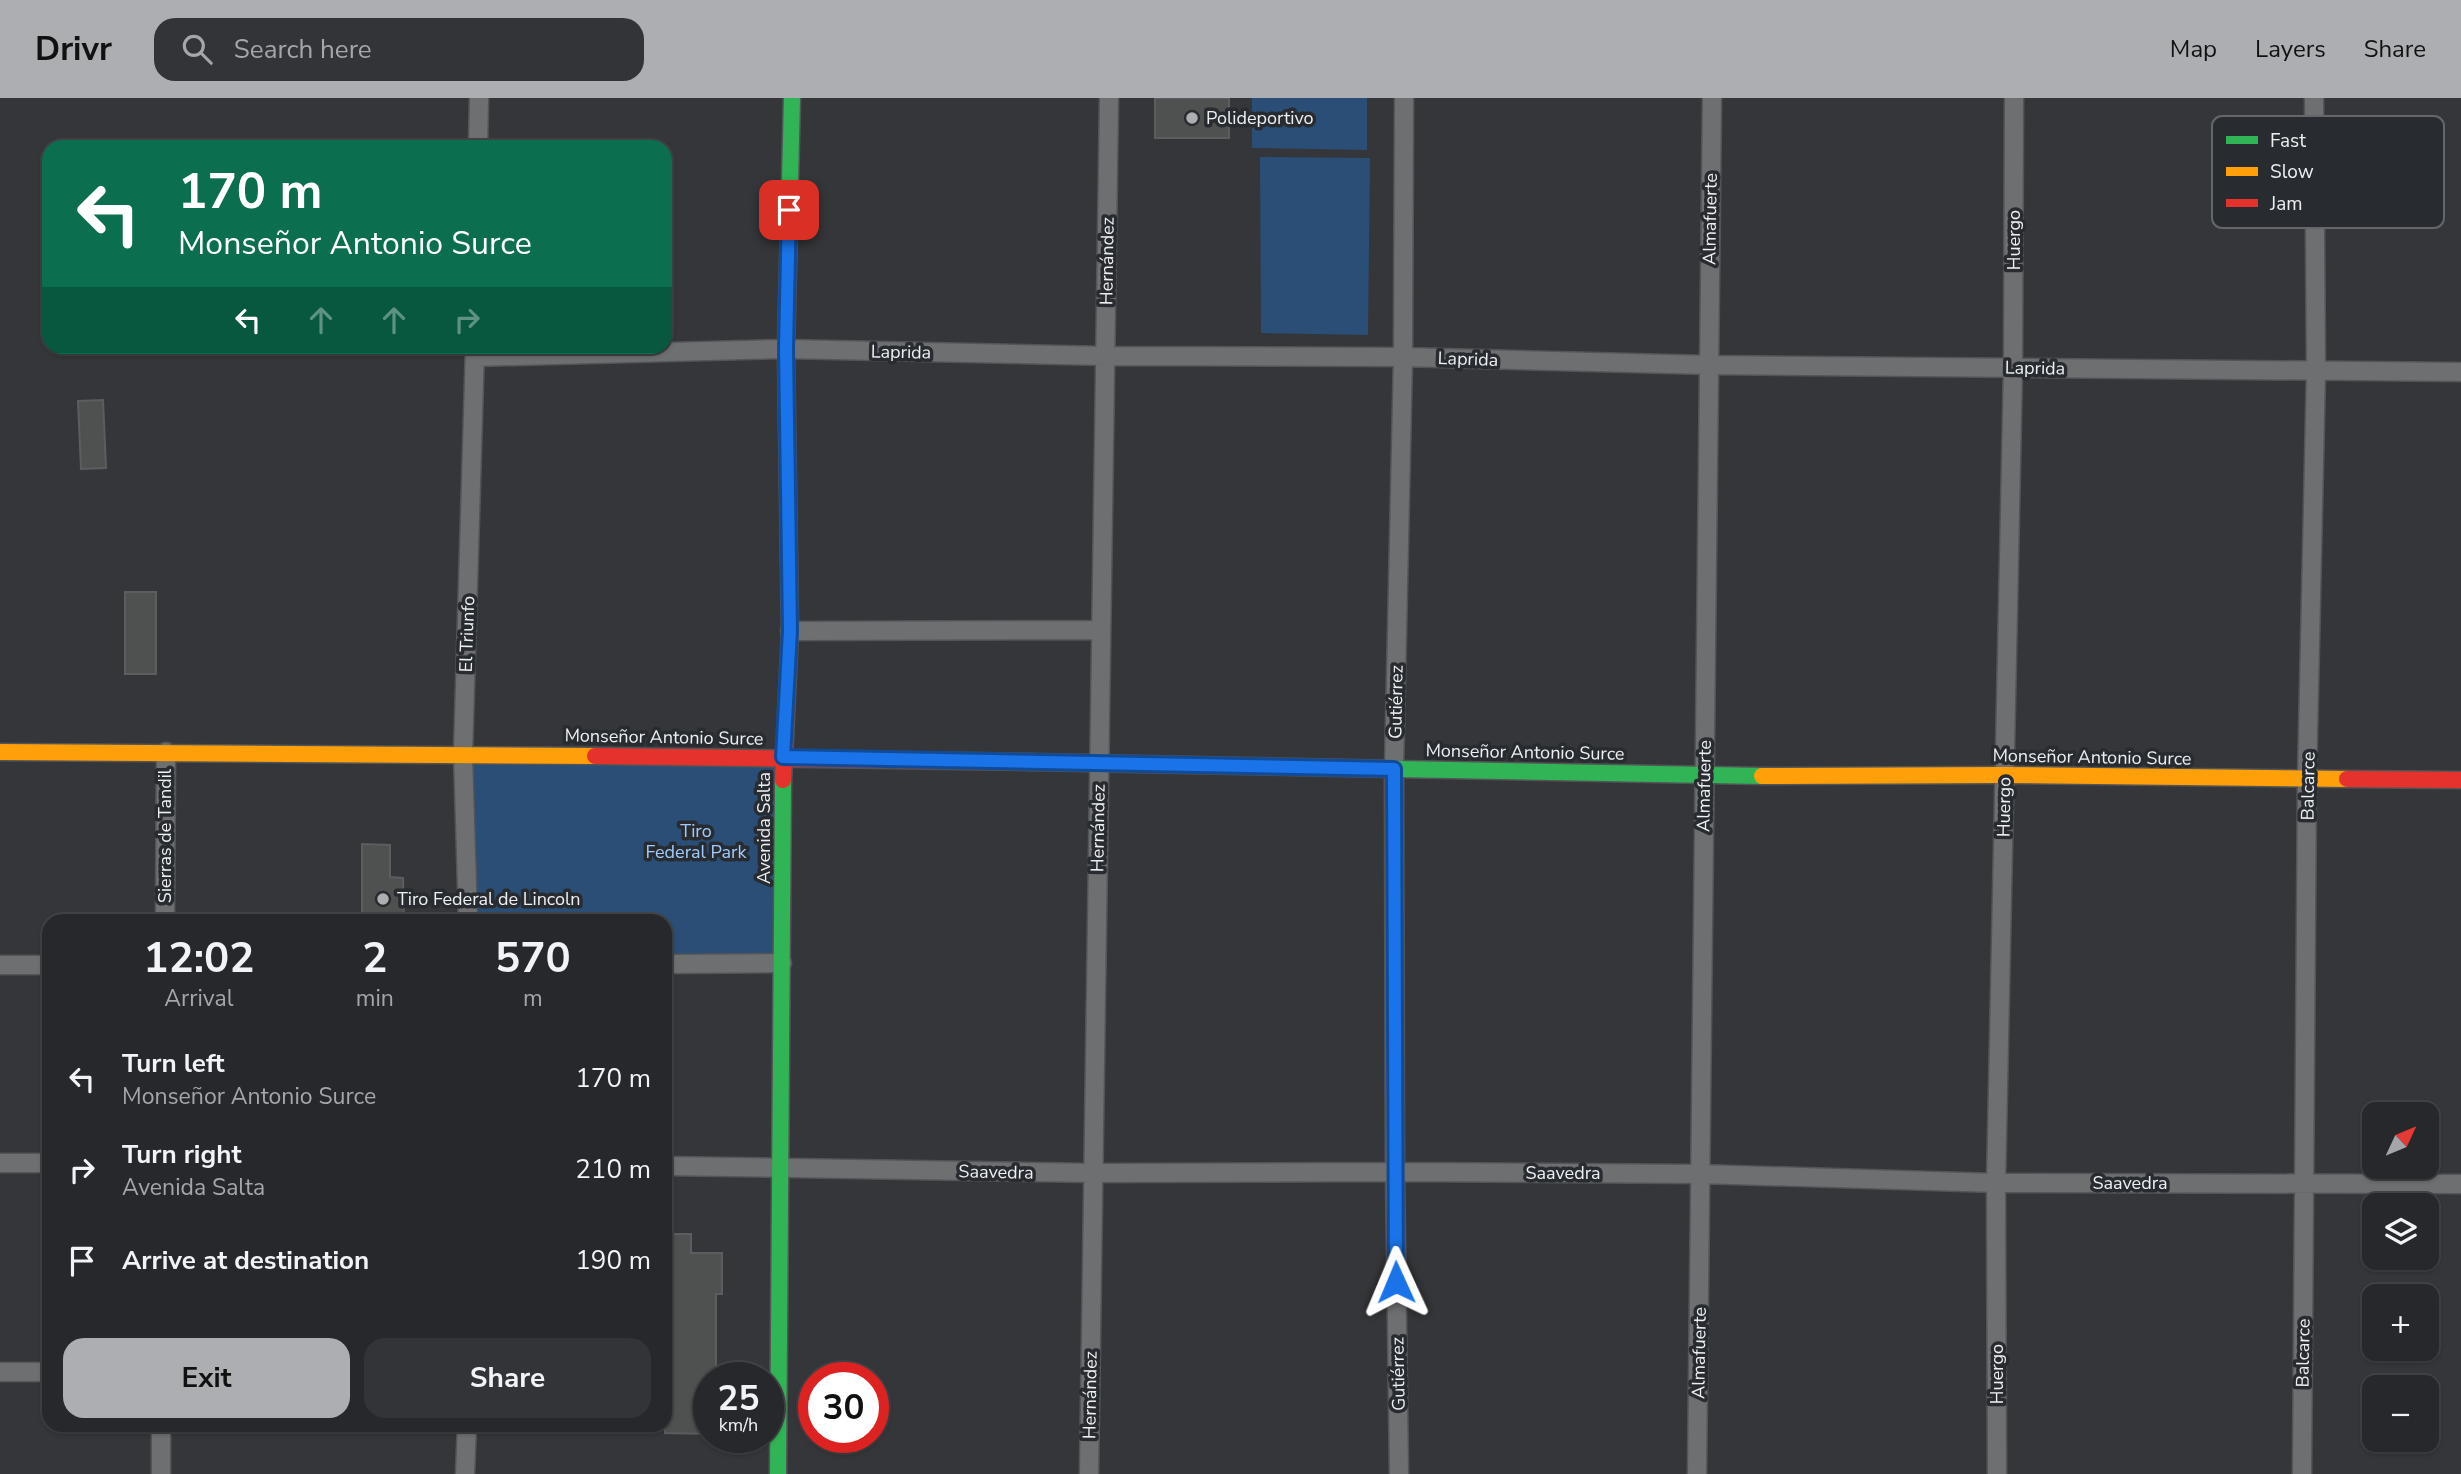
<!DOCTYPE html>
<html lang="en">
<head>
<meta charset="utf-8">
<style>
  body { margin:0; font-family:"Nunito Sans",sans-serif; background:#333437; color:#f1f3f6; height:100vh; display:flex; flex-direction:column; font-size:26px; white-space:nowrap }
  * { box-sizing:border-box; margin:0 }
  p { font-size:23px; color:#a4a6a9 }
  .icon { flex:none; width:38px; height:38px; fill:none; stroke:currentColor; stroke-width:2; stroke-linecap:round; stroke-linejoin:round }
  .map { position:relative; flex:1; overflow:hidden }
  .drawer { position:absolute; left:42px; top:816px; width:630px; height:518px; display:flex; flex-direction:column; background:#27282b; border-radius:21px; box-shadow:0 2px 5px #0004,0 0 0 2px #434447 }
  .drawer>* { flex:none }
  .banner { position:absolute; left:42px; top:42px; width:630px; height:214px; border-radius:21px; box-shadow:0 2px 5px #0004,0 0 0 2px #434447; background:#0b6e4f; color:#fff; overflow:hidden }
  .needle { width:46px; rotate:46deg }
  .controls { position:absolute; left:2362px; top:1004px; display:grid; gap:14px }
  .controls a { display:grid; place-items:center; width:77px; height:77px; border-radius:14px; background:#27282b; box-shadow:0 2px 5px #0004,0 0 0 2px #434447; font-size:35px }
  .speed { position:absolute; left:693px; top:1264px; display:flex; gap:14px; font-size:35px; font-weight:700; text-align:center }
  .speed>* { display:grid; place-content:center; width:91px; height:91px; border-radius:50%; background:#27282b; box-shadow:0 2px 5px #0004,0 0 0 2px #434447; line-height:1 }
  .speed small { font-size:18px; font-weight:400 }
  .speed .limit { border:10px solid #d22; background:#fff; color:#111 }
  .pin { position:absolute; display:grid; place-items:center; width:60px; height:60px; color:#fff; margin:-30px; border-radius:14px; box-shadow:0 4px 10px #0006 }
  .me { position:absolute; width:77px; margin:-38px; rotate:359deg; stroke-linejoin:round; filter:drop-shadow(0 0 5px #0008) }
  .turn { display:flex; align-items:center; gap:24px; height:147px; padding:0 21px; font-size:32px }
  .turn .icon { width:91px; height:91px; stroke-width:2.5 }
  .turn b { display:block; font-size:49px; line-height:60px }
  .lanes { display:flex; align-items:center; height:66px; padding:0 21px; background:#0003; justify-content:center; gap:35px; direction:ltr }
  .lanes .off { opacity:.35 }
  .eta { display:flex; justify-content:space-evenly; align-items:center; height:119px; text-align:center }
  .eta b { font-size:42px; font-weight:700; line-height:49px }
  .primary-button { display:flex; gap:14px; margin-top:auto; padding:14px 21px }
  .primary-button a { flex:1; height:80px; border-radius:21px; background:#acaeb2; color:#111; font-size:28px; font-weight:700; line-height:80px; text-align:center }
  .primary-button a+a { background:#333437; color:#f1f3f6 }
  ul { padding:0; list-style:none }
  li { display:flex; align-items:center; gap:21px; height:91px; padding:0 21px }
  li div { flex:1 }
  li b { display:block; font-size:26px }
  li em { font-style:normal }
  header { display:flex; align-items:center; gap:42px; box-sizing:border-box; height:98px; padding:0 35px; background:#acaeb2; color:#111 }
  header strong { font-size:33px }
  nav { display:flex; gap:38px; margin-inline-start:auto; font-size:24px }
  .search { width:490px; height:63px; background:#333437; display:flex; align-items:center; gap:18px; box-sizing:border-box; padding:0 24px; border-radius:21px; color:#a4a6a9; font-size:26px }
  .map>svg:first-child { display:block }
  .green { fill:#2a4e76 }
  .building { fill:#4f5151; stroke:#5c5d5e; stroke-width:2 }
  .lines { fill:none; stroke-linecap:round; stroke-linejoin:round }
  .street-casing { stroke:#535457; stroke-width:21 }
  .fast-casing { stroke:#535457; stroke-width:19 }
  .slow-casing { stroke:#535457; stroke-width:19 }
  .jam-casing { stroke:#535457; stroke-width:19 }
  .street { stroke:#6d6f71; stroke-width:18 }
  .fast { stroke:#30b455; stroke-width:16 }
  .slow { stroke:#ff9f0a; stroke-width:16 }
  .jam { stroke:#e5322d; stroke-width:16 }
  .route-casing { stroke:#114b97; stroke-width:18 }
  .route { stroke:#1a73e8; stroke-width:12 }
  .poi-dot { fill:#acaeb2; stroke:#282c31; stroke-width:2.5 }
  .labels { text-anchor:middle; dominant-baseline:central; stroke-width:7; stroke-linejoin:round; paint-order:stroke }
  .poi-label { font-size:18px; fill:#edeff3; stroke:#282c31; text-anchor:start }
  .street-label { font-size:18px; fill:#edeff3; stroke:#282c31 }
  .park-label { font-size:18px; fill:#9fccff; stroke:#282c31 }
  .key { fill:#282c31; stroke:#63666b; stroke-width:2 }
  .key-label { font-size:19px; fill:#edeff3 }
</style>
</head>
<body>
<header>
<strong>Drivr</strong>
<div class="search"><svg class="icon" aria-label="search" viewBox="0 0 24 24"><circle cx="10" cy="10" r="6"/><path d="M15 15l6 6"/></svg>Search here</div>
<nav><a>Map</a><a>Layers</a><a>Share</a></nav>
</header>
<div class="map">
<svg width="2461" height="1376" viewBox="0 0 2461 1376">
  <rect width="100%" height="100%" fill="#343639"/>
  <path class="green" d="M1252,0H1367V52L1252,50Z
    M1260,59L1370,60L1368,237L1261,235Z
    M463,656L783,659L782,865L665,866V822H468Z"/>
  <path class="building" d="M1155,0H1229V40H1155Z
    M103,302L106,370L81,371L78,303Z
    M125,494H156V576H125Z
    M362,746L390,747V779L403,780L404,822H362Z
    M665,1136H691V1155H722V1196H716V1279H709V1336L665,1335Z"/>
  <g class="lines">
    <g class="street-casing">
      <path id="street" d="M478,49L479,0
        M475,259L786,251L1106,258L1403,259L1709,267L2461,274
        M790,533L1101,532
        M165,822L166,654
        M468,822L463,656L475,249
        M665,866L782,865
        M0,867H49
        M0,1065H49
        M665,1068L1093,1075L1395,1074L1701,1076L1996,1085L2461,1086
        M0,1274H49
        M161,1376V1326
        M465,1376L467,1326
        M1089,1376L1109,0
        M1399,1376L1395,1074L1394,671L1403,259L1404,0
        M1697,1376L1712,0
        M1997,1376L1996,1085L2013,269L2014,0
        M2302,1376L2307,681L2316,273L2314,0"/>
    </g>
    <g class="fast-casing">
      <path id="fast" d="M789,463L786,251L792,0
        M1032,664L1762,678
        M778,1376L783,682"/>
    </g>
    <g class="slow-casing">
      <path id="slow" d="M0,654L595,658
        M1762,678L2004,677L2347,681"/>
    </g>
    <g class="jam-casing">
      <path id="jam" d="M595,658L1032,664
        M2347,681L2461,682
        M783,682L790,533L789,463"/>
    </g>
    <use href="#street" class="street"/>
    <use href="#fast" class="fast"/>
    <use href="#slow" class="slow"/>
    <use href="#jam" class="jam"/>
  </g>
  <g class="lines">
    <g class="route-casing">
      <path id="route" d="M789,112L786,251L790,533L783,659L1394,671L1396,1184"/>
    </g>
    <use href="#route" class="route"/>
  </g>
  <g class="poi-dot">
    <circle cx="1192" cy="20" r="7"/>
    <circle cx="383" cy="801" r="7"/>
  </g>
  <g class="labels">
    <g class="poi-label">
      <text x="1206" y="20">Polideportivo</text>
      <text x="397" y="801">Tiro Federal de Lincoln</text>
    </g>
    <g class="street-label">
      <text transform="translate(1710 121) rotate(-89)">Almafuerte</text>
      <text transform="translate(2014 142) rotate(-90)">Huergo</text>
      <text transform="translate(1107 163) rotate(-89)">Hernández</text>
      <text transform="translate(901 254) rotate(1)">Laprida</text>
      <text transform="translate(1468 261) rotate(2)">Laprida</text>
      <text transform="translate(2035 270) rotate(1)">Laprida</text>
      <text transform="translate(467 536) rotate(-88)">El Triunfo</text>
      <text transform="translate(1396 604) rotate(-89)">Gutiérrez</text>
      <text transform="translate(664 639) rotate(1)">Monseñor Antonio Surce</text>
      <text transform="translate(1525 654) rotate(1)">Monseñor Antonio Surce</text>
      <text transform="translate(2092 659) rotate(1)">Monseñor Antonio Surce</text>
      <text transform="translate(1704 688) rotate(-89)">Almafuerte</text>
      <text transform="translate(2308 688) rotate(-89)">Balcarce</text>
      <text transform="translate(2004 709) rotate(-89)">Huergo</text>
      <text transform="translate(764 730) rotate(-90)">Avenida Salta</text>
      <text transform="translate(1098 730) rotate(-89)">Hernández</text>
      <text transform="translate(165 738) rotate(-90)">Sierras de Tandil</text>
      <text transform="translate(996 1074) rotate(1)">Saavedra</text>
      <text x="1563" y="1075">Saavedra</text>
      <text x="2130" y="1085">Saavedra</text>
      <text transform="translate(1699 1255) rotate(-89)">Almafuerte</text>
      <text transform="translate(2303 1255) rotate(-89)">Balcarce</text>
      <text transform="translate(1398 1276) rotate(-91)">Gutiérrez</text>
      <text transform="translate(1997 1276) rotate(-90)">Huergo</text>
      <text transform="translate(1090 1297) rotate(-89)">Hernández</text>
    </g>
    <g class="park-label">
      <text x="696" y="733">Tiro<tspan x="696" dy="21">Federal Park</tspan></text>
    </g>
  </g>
  <rect x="2212" y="18" width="232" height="112" rx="10" class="key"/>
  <rect x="2226" y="38" width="32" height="8" fill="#30b455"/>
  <rect x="2226" y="69" width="32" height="9" fill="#ff9f0a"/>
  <rect x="2226" y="101" width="32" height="8" fill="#e5322d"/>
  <g class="key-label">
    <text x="2270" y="49">Fast</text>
    <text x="2270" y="80">Slow</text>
    <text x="2270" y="112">Jam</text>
  </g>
</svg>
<div class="controls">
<a><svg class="needle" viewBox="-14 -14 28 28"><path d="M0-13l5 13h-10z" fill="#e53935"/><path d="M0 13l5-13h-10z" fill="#a4a6a9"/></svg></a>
<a><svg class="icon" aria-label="layers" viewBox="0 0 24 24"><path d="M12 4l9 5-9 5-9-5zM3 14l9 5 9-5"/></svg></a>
<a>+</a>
<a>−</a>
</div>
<div class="speed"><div>25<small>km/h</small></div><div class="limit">30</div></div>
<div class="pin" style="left:789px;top:112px;background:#d93025"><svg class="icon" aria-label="arrive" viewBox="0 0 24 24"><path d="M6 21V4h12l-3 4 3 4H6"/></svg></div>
<svg class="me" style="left:1396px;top:1184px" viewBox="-20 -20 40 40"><path d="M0-17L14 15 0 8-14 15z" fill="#1a73e8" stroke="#fff" stroke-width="4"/></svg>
<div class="banner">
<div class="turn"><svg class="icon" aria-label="left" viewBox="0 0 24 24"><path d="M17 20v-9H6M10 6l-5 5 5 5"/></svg><div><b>170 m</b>Monseñor Antonio Surce</div></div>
<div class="lanes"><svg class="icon" aria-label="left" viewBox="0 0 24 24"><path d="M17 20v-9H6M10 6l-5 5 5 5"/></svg><svg class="icon off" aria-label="ahead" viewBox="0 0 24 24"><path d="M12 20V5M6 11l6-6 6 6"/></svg><svg class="icon off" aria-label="ahead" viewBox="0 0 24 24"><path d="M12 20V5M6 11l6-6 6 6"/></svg><svg class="icon off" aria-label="right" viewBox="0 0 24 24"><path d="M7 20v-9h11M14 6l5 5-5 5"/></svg></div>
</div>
<section class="drawer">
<div class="eta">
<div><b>12:02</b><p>Arrival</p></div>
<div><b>2</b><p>min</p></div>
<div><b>570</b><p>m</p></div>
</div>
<ul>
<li><svg class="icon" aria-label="left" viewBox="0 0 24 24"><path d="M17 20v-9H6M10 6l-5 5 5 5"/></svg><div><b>Turn left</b><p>Monseñor Antonio Surce</p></div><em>170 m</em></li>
<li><svg class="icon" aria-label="right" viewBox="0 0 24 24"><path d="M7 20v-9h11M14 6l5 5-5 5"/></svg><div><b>Turn right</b><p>Avenida Salta</p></div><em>210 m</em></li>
<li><svg class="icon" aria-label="arrive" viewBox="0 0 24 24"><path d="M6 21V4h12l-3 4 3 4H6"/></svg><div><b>Arrive at destination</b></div><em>190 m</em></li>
</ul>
<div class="primary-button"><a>Exit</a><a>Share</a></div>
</section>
</div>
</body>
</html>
